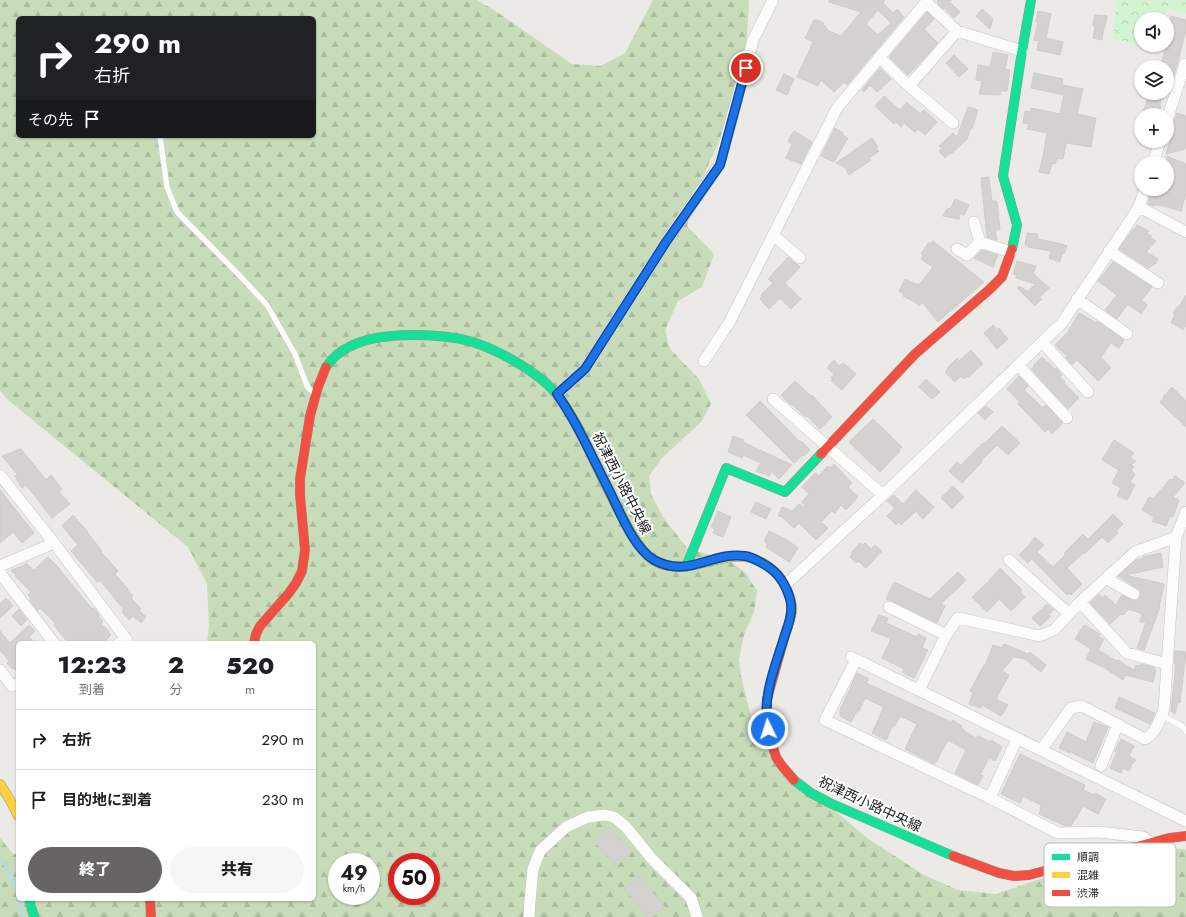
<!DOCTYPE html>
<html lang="ja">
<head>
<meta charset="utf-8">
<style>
  body { margin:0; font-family:Jost,"Noto Sans JP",sans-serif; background:#f6f6f6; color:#202124; height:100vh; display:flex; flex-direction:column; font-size:15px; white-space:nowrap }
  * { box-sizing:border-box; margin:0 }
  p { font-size:13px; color:#757577 }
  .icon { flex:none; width:22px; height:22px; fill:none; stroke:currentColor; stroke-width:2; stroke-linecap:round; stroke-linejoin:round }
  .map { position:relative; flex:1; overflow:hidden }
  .drawer { position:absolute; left:16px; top:641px; width:300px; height:260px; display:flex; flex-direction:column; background:#fff; border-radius:6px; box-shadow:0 1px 3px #0004 }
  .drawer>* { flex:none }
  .guide { position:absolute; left:16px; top:16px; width:300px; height:122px; border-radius:6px; box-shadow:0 1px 3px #0004; background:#202124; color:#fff; overflow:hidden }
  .buttons { position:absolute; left:1134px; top:12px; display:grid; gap:8px }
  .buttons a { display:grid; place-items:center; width:40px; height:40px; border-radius:50%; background:#fff; box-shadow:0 1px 3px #0004; font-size:20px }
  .speed { position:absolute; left:328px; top:853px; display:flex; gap:8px; font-size:20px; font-weight:700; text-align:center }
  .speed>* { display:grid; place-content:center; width:52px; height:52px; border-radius:50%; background:#fff; box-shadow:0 1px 3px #0004; line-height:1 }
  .speed small { font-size:10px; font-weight:400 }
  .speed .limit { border:6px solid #d22; background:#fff; color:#111 }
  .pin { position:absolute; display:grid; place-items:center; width:34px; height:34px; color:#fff; margin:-17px; border:2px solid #fff; border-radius:50%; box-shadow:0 1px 4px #0007 }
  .me { position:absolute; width:44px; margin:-22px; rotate:356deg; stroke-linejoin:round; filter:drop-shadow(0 0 3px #0008) }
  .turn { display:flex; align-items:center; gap:14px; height:84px; padding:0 12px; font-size:18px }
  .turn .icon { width:52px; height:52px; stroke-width:2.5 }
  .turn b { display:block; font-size:28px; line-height:34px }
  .then { display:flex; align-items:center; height:38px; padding:0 12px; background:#0003; gap:8px; font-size:15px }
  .eta { display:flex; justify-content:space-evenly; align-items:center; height:68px; text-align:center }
  .eta b { font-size:24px; font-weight:800; line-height:28px }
  .action { display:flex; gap:8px; margin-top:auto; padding:8px 12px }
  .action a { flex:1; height:46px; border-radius:24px; background:#666564; color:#fff; font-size:16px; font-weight:800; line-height:46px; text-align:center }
  .action a+a { background:#f6f6f6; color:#202124 }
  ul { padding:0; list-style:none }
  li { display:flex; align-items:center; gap:12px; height:60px; padding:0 12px; border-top:1px solid #e0e0e0 }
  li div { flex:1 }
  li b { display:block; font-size:15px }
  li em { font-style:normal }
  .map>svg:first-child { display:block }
  .forest { fill:url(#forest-firs); fill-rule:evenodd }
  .park { fill:url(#park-crowns) }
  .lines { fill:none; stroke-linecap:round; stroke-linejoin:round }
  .stream { stroke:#b8dbe1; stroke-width:3.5 }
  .building { fill:#d4d2cf; stroke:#d0cbc7; fill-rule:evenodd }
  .lane-casing { stroke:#c5c4c2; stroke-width:6 }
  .street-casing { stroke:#c5c4c2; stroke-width:12 }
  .fast-casing { stroke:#96967e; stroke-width:10 }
  .slow-casing { stroke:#96967e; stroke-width:10 }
  .jam-casing { stroke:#96967e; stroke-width:10 }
  .lane { stroke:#fcfcfb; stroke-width:5.5 }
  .street { stroke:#fcfcfb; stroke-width:11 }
  .fast { stroke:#16e098; stroke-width:9 }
  .slow { stroke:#ffcf43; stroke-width:9 }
  .jam { stroke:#f24e42; stroke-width:9 }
  .route-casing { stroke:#114b97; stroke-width:10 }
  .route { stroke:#1a73e8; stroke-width:7 }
  .labels { text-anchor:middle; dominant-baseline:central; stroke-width:4; stroke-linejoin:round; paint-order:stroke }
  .street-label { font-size:14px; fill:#1e1e1e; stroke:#fff }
  .key { fill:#fff; stroke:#bcbcbc; stroke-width:1 }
  .key-label { font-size:11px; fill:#1e1e1e }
</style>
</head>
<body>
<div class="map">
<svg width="1186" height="917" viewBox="0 0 1186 917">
  <defs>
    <pattern id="forest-firs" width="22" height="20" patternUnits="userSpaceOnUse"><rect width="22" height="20" fill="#c8dcba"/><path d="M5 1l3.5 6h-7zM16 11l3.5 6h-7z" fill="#abbc9f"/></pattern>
    <pattern id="park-crowns" width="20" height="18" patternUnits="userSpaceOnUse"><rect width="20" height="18" fill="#d3f4d1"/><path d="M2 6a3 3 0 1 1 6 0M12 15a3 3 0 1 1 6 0" fill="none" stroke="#b5d1b3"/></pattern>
  </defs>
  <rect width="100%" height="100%" fill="#eceae6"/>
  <path class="forest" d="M0,0H477L494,10L572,64L601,66L625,53L653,0H749L745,74L719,141L695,195L687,226L714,254L702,287L678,301L665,330L670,349L699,379L711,404L701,422L662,458L649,476L651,494L663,517L687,548L706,554L727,559L745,572L757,591L754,612L744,635L739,659L741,676L752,721L779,757L812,791L867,838L924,875L958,890L996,894L1040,879L1087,870L1166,849H1182L1186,850V917H0V838L13,854H18V899H314V643H207L209,626L207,584L188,547L8,400L0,391ZM18,18H314V136H18ZM337,862H371V896H337ZM397,862H431V896H397Z"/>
  <path class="park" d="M1117,0H1186V14L1168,8L1165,19H1141V43L1113,40Z"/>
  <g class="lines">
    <path class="stream" d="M0,858L6,866L18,894
      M19,899L23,917"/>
  </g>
  <path class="building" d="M829,0H885L883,3L893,13L897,9L904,17L847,85L844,82L834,92L821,80L818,86L797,77L813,42L805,38L814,20H817L824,23L823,24L829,31L841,36L861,12L829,2ZM878,10L891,23L878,35L866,24Z
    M937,0H952L950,2L960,12L954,18L944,8L943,9L937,2L938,1Z
    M982,9L993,19L990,29L976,16Z
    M1038,11L1051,14L1046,38L1063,42L1060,55L1037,50L1039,41L1034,40L1038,23L1036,22Z
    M927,12L934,19L924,29L938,43L908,75L889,57Z
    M1095,15L1107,16L1105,27H1104L1102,40L1093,38L1095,26L1093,25Z
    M1171,16L1186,20V30L1177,65L1168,93H1167V67H1160L1167,45V33Z
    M993,52L1008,55L1005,69L1010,70L1007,91H1001L1000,95L979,94L982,81L976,80L978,65L990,67Z
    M954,55L968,69L959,77L946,63Z
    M880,68L891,79L877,92L870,85L864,92L862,90Z
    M1034,73L1063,79L1062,85L1083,89L1077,114L1096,118L1091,147L1066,143L1063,159L1057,158L1055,164L1052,163L1049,174L1039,172L1043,157L1047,133L1027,129L1029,124L1023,123L1025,111L1031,112V108L1060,114L1064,95L1031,88Z
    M784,74L794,79L787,95L776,90Z
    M1150,93H1161L1160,115H1142Z
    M884,96L900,110L907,102L920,114L924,110L937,122L925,135L918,129L915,132L904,123L901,127L896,122L894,124L875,106Z
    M968,107L978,110L972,129L971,128L967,139L951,154L952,151L945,158L939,151L942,148L939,146L953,133L957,137Z
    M1177,113L1186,116V146L1185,149L1166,154L1173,131L1171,130Z
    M835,128L843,133L842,135L848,138L834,162L821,156Z
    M794,131L812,142L801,164L786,158L792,144L788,141Z
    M872,138L878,147L876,149L879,151L869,158L871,160L849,175L845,167L836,163Z
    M1167,156L1186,164V193L1181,211L1160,205V206L1155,204V206L1148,204L1152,189H1167Z
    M989,177L992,201H997L1000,229L995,230L997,240L987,237L981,178Z
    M955,199L969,205L964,215L960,213L959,219L943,216L947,209L951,208Z
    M1137,225L1149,231L1146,233L1152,236L1150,238L1156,241L1146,252L1158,259L1155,264L1148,268L1119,249L1133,229L1134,230Z
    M1027,233L1038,234L1037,239L1058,243L1067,246L1064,254L1062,253L1060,262L1049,258L1051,251L1028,247V245H1025Z
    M933,241L984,282L938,322L922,302L919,306L915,302L903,296L904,294L899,291L905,279L919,285L933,267L921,259L923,256L921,254L929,242L931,244Z
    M982,250L998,255L993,267L974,258Z
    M788,257L800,267L785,283L801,299L791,309L780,298L769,309L760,299L762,296L761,295L773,283L768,279Z
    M1017,261L1036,266L1033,273L1049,288L1039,298L1042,299L1035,306L1017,288L1019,286L1031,293L1029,290L1035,284L1016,278L1017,275L1013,274Z
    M1113,262L1152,287L1142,300L1147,305L1141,314L1128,304L1117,319L1105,310L1117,295L1098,281Z
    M1186,295V325L1183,330L1171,322L1175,315L1173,313L1177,307H1179Z
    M1079,313L1096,323L1097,321L1124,340L1119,348L1111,343L1101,357L1111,368L1098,381L1077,360L1072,365L1066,358L1067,356L1055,345L1068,332Z
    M993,325L997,330L999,328L1008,339L997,349L984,333Z
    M971,350L983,364L968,377H966L964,379L961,376L955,382L945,372L948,369L947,368L957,358L959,361Z
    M1042,357L1055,369L1056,368L1062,375L1060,377L1065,382L1064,383L1079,398L1068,409L1031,369L1034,367L1033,366Z
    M834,360L839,366L843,363L856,374L842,390L831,381L833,379L831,378L834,374L827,368Z
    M1019,376L1028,386L1024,390L1043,408L1046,405L1063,423L1052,434L1048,429L1045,432L1018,404L1020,402L1007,389Z
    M926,379L940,392L932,399L919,387Z
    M795,381L811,396L812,395L832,417L820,429L807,416L805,417L792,404L791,405L781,395Z
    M1172,387L1186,401V427L1160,402L1164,398L1163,397Z
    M760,401L800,442L801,441L810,450L804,456L803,455L794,463L746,415Z
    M986,406L993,412L985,420L978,413Z
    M873,419L902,447L898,450L900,451L880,472L849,442Z
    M1002,426L1020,443L1008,455L997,445L981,461L982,462L962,483L949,471L957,462L961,465L983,443L984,444Z
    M733,436L744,440L743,442L792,465L779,479L771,471L769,476L756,471L761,463L743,455L742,458L728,452Z
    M1114,440L1134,453L1130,458L1136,461L1131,465L1134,467L1131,470L1135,474L1130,482L1135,485L1127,500L1117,495L1121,488L1112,483L1119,470L1102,460Z
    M21,449L46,480L51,475L62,489L59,492L70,504L52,518L26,485L22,488L15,476L17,474L2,456Z
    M834,464L852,483L848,487L858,497L846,510L841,505L835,513L832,511L821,522L828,528L816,540L799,523L794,528L782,517L778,516L782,507L792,511L799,504L807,508L802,502L809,494L802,487L815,473L819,476L828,466L830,468Z
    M1175,476L1185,483L1173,497L1179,500L1173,517L1170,516L1166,526L1152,521L1154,517L1142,510L1149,497L1153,499L1170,479L1172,480Z
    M953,486L964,497L952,509L941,498Z
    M0,490L34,533L22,543L13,532L0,543Z
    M916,490L934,507L923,519L916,511L901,525L899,522L896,525L887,516L895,508L887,501L894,495L903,504Z
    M756,502L771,509L766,519L751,512Z
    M718,511L731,517L723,537L713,533L715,529L711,527Z
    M1113,514L1123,524L1116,531L1118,533L1108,543L1102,537L1084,554L1083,553L1067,568L1082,584L1071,595L1069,593L1067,595L1032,559L1028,563L1019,555L1030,544V543L1035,537L1044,545L1037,552L1053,567L1066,554L1064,553L1083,534L1088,539Z
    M73,515L88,532H87L102,551L101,552L118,571L115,574L128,589L127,590L133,596L131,598L141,609L139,610L146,617L141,623L133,616L129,620L122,612L124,610L100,580L97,582L71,551L78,545L62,526Z
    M769,531L786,539L798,548L789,562L766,547L767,544L764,541Z
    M860,543L863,545L865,543L871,549L875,545L882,551L866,568L858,561L856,563L850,557L852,554L851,553Z
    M1161,553L1163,567L1125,575L1164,584L1159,607H1160L1144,650L1137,648L1146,622H1140L1142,614L1129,609L1123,615L1121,614L1110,624L1090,603L1099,594L1103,598L1105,595L1116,605L1122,595L1131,600L1135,601L1138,600L1141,594L1140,590L1118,576L1136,560L1143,558V557Z
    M48,557L60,569V570L92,609L94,608L99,615L98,616L103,621L101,624L109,631L108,632L111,635L103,643H68L54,625L55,623L40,608L37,610L30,600L31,598L28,595L31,592L15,576L16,575L11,570L23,566L26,563L34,570Z
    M1000,568L1022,590L1020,592L1025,597L1011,611L999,599L987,612L972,597L989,581Z
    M958,572L966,580L941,604L945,606L937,623L892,601L886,599L894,582L930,599Z
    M6,598L13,606L0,618V604Z
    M1047,604L1054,610L1048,615L1051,616L1040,626L1032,618Z
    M19,609L27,620L21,626L12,616Z
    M879,615L888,618L886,623L917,637L918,634L926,638L922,648L928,650L914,678L902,672L904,669L882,658L890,641L889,640L890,638L871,631Z
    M29,625L35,631L29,637L35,643H18V673L14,668L12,669L7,663L9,661L0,650V631L10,643Z
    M1084,625L1100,634L1098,636L1104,639L1098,650L1117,661L1118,660L1134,670L1136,665L1140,666L1141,664L1155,668V670L1156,671L1153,682L1126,675L1123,680L1103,667L1086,659L1091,649L1075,639Z
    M1004,644L1028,654L1030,652L1046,665L1041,672L1025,659L1014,657L1002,671L1009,675L996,699L1008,705L1001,716L982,705L981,708L969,704L973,693L970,691L984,665L985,666L993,645L1002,648Z
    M1175,651L1186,652L1180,703L1178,702L1175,714L1171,711L1176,664H1174Z
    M857,673L869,679L866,683L951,722L952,720L962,726L961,728L964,730V731L976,738L978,736L990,742L991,740L1002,747L995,761L989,758L980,775L983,776L978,785L955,773L966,750L948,740L935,764L905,749L917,724L900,716L895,726L893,725L886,740L872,733L884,707L865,698L859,711H857L851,722L840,716V710Z
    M1119,697L1155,713L1150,724L1115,708Z
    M1094,722L1108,727L1093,763L1071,752L1070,753L1059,748L1067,732L1086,742Z
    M1121,739L1134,746L1129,756L1136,760L1132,764L1129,771L1123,768L1121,773L1110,768L1117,752L1115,751Z
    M1020,754L1085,785L1083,790L1094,795L1095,793L1106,799L1098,814L1083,806L1076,819H1075L1071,826H1065L1039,814L1041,809L1040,808L1041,805L1023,796L1020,803L1001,794Z
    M608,827L632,851L617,866L594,842Z
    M639,876L665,907L653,917H648L624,889Z"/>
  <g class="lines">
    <g class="lane-casing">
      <path id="lane" d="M160,136L167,187L177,212L240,276L267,305L295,354L307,386L313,393
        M1162,715L1183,727L1186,731"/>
    </g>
    <g class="street-casing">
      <path id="street" d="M926,2L957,31
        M879,57L909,86L953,123
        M909,86L957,31L1022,51
        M1167,120L1185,64L1186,65
        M1153,163L1160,141
        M1139,207L1186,232
        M773,235L800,258
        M980,242L1011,252
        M957,249L967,255L980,242L974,222
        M1109,251L1158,283
        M1077,299L1127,334
        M1042,342L1088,392
        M704,361L729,323L837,108L928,0
        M1018,365L1067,418
        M557,394L585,369L666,242L719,165L753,40L773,0
        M773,399L883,495
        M0,475L54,543L127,640L119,643
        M1009,560L1069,614
        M0,566L54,543
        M0,573L54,643
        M1108,576L1112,582L1134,594
        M785,585L883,495L1062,323L1139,207L1145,189
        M1080,602L1127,653L1167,664
        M889,607L946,635
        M851,657L1186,821
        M856,660L825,720L990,798L1058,833L1099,832L1143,837L1152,843
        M0,670L12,686L18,684
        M919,690L946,635L958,618L1000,627L1039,636L1054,630L1080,602L1135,552L1176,537L1186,512
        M1041,750L1071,708L1082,706L1145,739C1156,734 1160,719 1164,709L1176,537
        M1101,766L1118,724
        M990,798L1017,739
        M529,917L530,901L533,869L540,851L566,827L588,817L605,815L614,817L626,827L652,859L691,898L697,917"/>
    </g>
    <g class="fast-casing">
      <path id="fast" d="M1012,249L1017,225L1003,176L1022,51L1031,0
        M326,367C332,358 340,351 351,346C380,331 442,333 473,342C497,350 520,363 540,378C558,392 569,411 580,431
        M686,567L726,468L785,492L821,454
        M794,780L811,793L832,804L953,856
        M29,899L34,917"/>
    </g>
    <g class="slow-casing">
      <path id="slow" d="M580,431C594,460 607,490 623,518C629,529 635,542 644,551C647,556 653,560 658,563C667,567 678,567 688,566C723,560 748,544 778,575C785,583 793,601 792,611C791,619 787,627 785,635
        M0,784L10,800L18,816"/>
    </g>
    <g class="jam-casing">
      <path id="jam" d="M821,454L915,354L990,289L1002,277L1012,249
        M785,635L767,699L766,720L770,738L776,757L782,766L794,780
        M254,643L256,634L260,626L289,593L296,583L302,571L305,550L300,495V479L310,416L318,387L326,367
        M953,856L999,873L1014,876L1029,875L1169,838L1186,836
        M150,899L151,917"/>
    </g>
    <use href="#lane" class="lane"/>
    <use href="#street" class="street"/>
    <use href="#fast" class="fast"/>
    <use href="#slow" class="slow"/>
    <use href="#jam" class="jam"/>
  </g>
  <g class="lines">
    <g class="route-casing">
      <path id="route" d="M746,68L720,165L666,242L585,369L557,394C578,424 592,457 609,490C619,510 634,549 654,560C689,579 711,551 745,556C753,557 760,562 767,566C780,574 786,585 790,599C794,613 787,628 783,641C774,669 762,699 768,729"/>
    </g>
    <use href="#route" class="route"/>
  </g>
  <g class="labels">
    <g class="street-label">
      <text transform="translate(622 483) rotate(63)">祝津西小路中央線</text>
      <text transform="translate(870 804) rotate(25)">祝津西小路中央線</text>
    </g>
  </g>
  <rect x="1044" y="843" width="132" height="64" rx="6" class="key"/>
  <rect x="1052" y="854" width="18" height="6" fill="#16e098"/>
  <rect x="1052" y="872" width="18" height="6" fill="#ffcf43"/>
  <rect x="1052" y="890" width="18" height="6" fill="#f24e42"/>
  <g class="key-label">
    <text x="1077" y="861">順調</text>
    <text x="1077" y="879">混雑</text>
    <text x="1077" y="897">渋滞</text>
  </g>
</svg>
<div class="buttons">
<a><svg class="icon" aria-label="sound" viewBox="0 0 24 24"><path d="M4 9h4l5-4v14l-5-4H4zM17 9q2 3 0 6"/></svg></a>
<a><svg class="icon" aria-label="layers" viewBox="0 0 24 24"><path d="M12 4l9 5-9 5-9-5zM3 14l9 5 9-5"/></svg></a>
<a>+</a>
<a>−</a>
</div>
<div class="speed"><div>49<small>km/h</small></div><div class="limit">50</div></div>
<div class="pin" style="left:746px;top:68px;background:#d93025"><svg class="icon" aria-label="arrive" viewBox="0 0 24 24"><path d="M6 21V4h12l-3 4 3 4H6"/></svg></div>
<svg class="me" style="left:768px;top:729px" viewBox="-20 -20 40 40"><circle r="17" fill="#1a73e8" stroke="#fff" stroke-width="3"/><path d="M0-11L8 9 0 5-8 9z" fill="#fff"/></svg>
<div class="guide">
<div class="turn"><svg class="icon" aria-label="right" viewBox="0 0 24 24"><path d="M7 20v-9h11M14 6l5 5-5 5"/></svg><div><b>290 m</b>右折</div></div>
<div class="then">その先<svg class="icon" aria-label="arrive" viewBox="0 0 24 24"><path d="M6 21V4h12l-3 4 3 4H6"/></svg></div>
</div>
<section class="drawer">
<div class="eta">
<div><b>12:23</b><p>到着</p></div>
<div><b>2</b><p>分</p></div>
<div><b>520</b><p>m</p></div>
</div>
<ul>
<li><svg class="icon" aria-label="right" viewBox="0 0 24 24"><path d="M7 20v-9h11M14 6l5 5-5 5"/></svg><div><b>右折</b></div><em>290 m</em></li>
<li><svg class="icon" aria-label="arrive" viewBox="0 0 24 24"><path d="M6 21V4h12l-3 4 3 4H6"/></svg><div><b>目的地に到着</b></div><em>230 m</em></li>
</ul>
<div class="action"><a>終了</a><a>共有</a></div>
</section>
</div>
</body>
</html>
